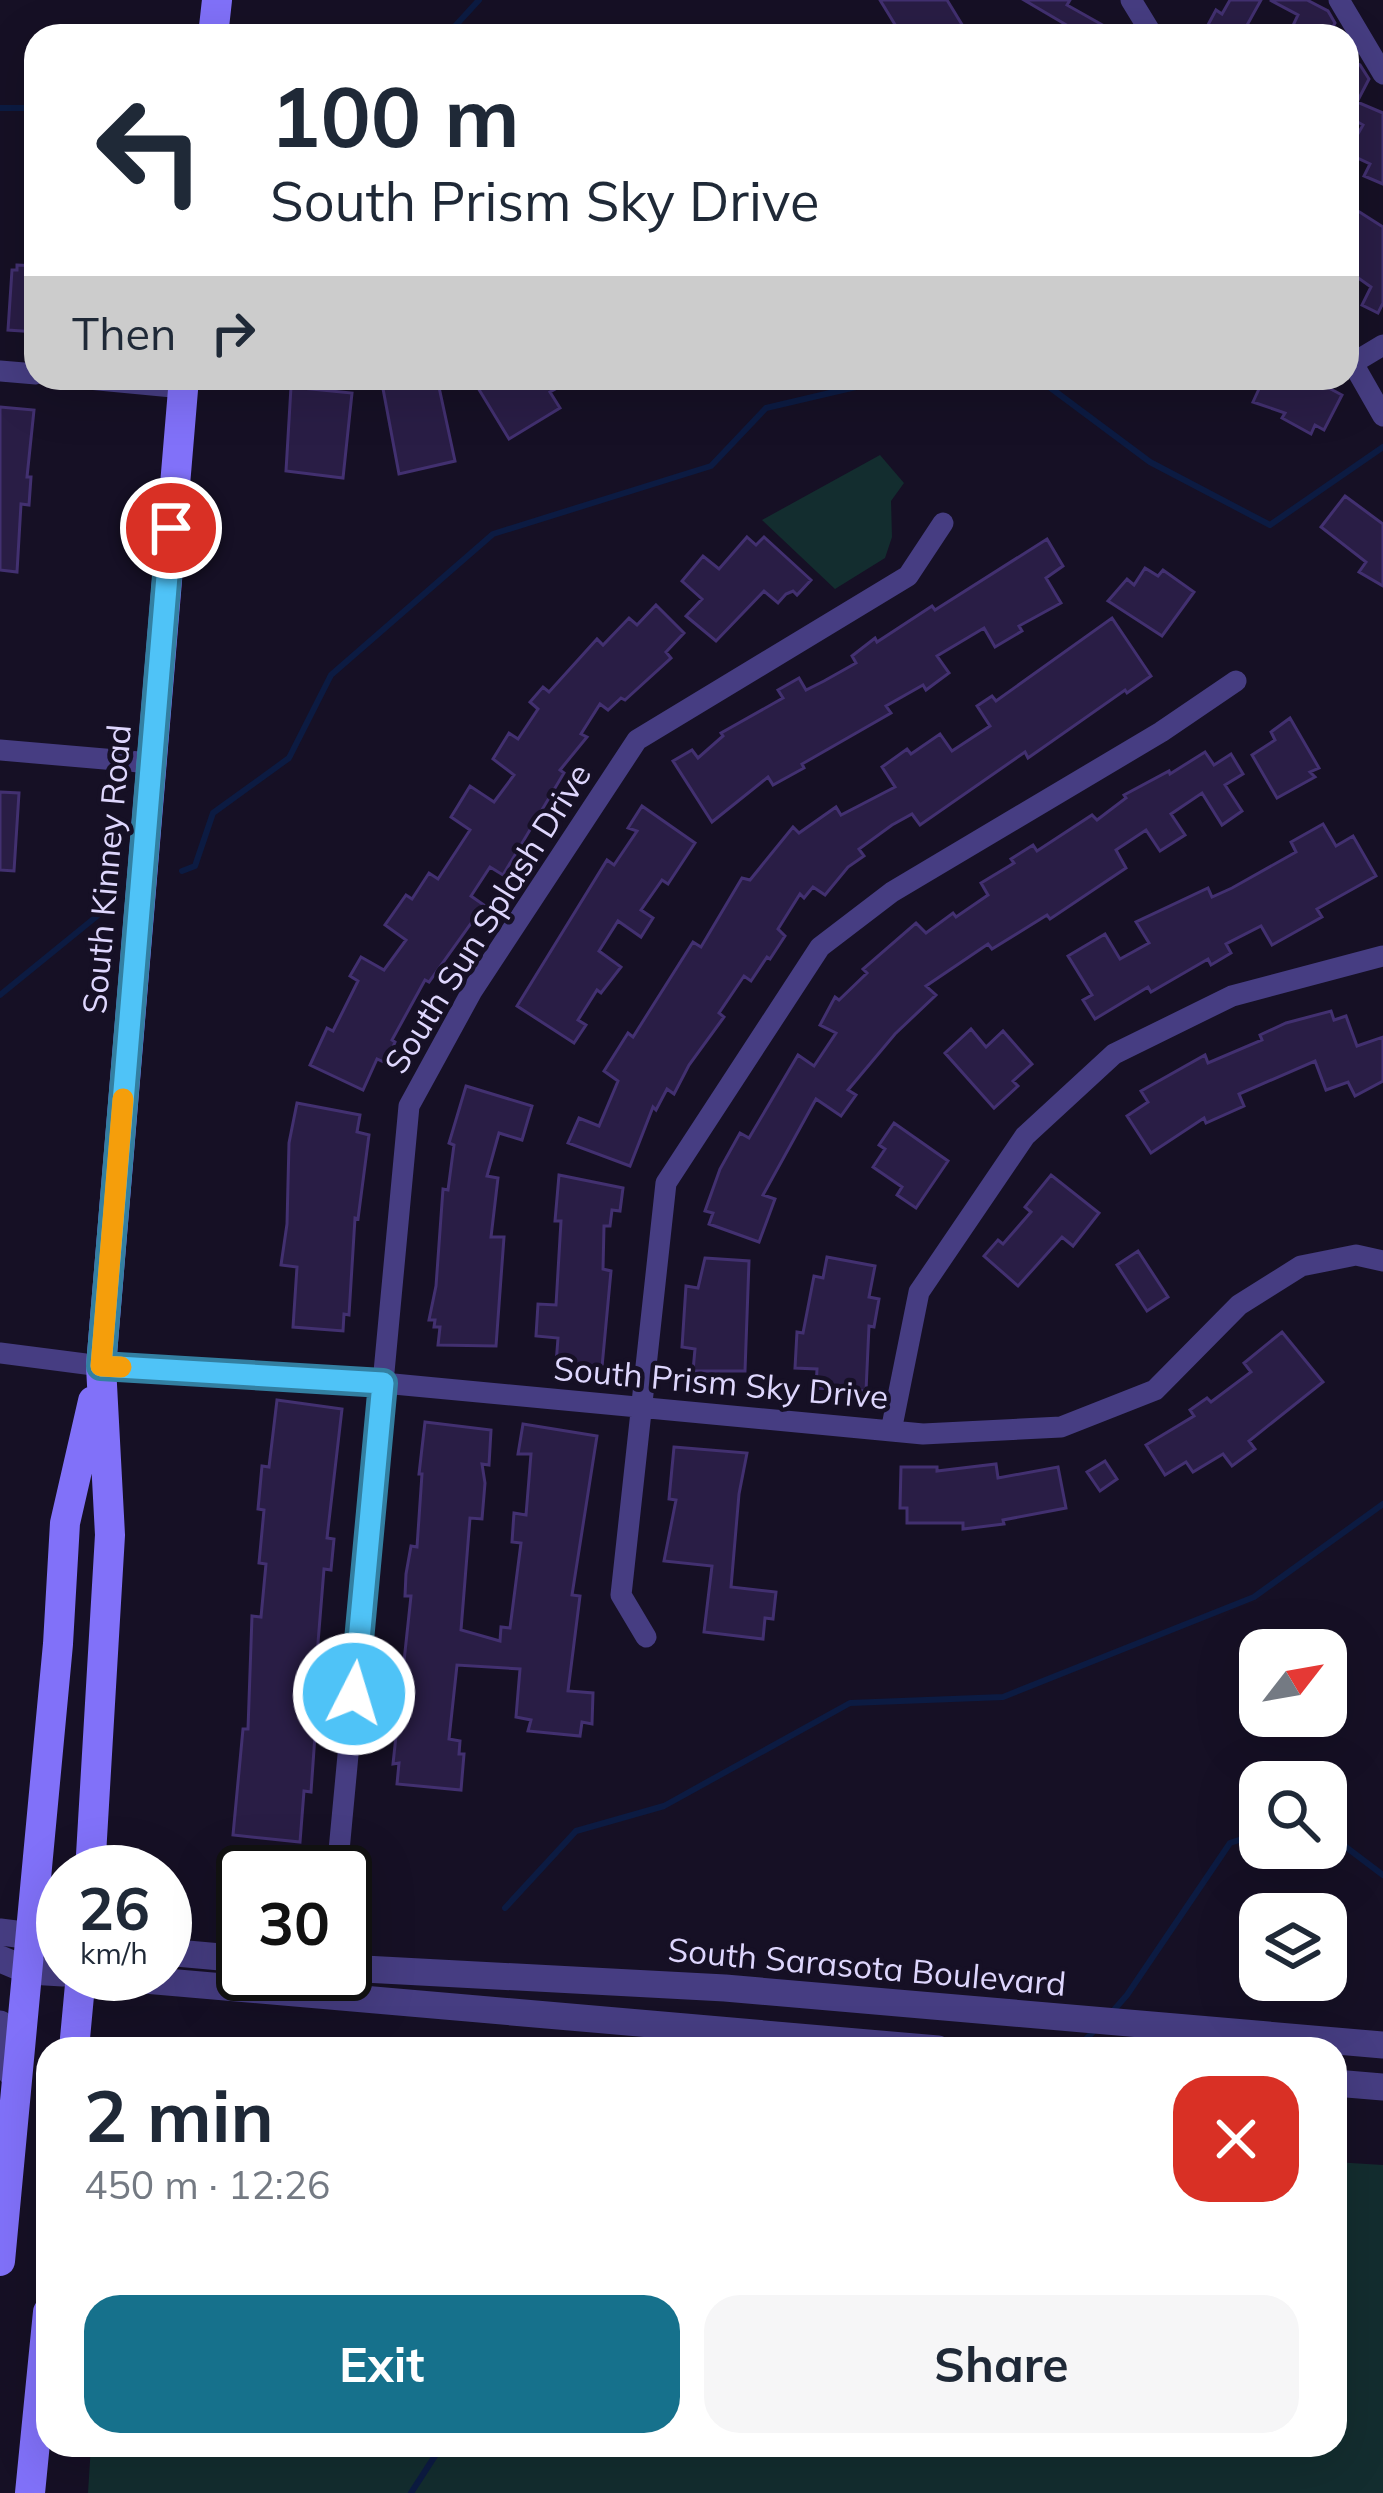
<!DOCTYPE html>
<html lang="en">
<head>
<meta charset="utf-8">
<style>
  body { margin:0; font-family:Mulish,sans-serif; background:#f6f6f7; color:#1f2937; height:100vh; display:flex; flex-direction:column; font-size:45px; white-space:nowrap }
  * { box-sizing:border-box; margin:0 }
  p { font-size:39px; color:#747a83 }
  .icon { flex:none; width:66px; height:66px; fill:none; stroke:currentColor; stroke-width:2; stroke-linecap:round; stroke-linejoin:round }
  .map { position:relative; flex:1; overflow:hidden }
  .drawer { position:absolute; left:36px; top:2037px; width:1311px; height:420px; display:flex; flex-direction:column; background:#fff; border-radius:36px; box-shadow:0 12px 48px #0002 }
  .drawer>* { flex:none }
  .banner { position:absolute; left:24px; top:24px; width:1335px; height:366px; border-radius:36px; box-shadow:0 12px 48px #0002; background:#fff; color:#1f2937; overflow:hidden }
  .needle { width:78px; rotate:59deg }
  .controls { position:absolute; left:1239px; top:1629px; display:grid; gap:24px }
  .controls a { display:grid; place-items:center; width:108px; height:108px; border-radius:24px; background:#fff; box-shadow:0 12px 48px #0002; font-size:60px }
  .speed { position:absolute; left:36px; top:1845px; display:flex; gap:24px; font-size:60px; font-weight:700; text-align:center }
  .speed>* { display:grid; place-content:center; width:156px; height:156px; border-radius:50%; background:#fff; box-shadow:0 12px 48px #0002; line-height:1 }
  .speed small { font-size:30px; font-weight:400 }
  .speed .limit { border:6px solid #111; border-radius:18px; background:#fff; color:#111 }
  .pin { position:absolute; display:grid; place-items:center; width:102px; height:102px; color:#fff; margin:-51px; border:6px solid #fff; border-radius:50%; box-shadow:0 3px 12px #0007 }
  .me { position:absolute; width:132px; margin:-66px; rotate:5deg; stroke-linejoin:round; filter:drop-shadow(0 0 9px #0008) }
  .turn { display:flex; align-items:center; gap:42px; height:252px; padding:0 48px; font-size:54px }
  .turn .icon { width:156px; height:156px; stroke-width:2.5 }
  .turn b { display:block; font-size:84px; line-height:102px }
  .then { display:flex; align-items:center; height:114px; padding:0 48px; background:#0003; gap:24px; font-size:45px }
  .round { display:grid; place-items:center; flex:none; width:126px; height:126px; border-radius:36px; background:#f6f6f7 }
  .head { display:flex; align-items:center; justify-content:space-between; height:204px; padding:0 48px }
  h1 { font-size:72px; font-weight:700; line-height:90px }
  .primary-button { display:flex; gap:24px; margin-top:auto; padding:24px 48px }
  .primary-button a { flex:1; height:138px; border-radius:36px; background:#16718c; color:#fff; font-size:48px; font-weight:700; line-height:138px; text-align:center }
  .primary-button a+a { background:#f6f6f7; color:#1f2937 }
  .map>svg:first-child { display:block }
  .green { fill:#132d2f }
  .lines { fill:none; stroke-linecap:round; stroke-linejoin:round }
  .stream { stroke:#0c1b42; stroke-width:6 }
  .building { fill:#291d45; stroke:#423070; stroke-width:3 }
  .minor { stroke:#463d82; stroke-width:21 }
  .tertiary { stroke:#463d82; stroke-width:27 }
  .secondary { stroke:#8171f9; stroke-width:30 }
  .route-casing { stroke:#337fa1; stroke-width:30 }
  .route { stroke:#4fc3f7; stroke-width:21 }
  .slow { stroke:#f59e0b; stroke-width:21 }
  .labels { text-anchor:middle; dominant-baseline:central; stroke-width:9; stroke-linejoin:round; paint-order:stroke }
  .street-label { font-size:33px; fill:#ded6fd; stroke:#161025 }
</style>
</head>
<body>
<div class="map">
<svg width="1383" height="2493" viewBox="0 0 1383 2493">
  <rect width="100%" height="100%" fill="#161025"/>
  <path class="green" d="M880,455L904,483L891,501L892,537L885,558L835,589L762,520Z
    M1335,2162L1383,2165V2493H88L91,2445H1335Z"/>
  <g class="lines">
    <path class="stream" d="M446,36L479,0
      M0,108H36
      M988,378L1048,386L1150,462L1270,525L1383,447
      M182,871L195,866L213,813L289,758L331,675L493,534L711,466L766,408L894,378
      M0,995L102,912
      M1326,1832L1383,1875
      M505,1908L576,1831L664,1806L850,1703L1003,1697L1254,1597L1383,1504
      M1113,2011L1127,1995L1230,1843L1260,1833
      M1076,2049L1096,2029
      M411,2493L442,2445"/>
  </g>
  <path class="building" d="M880,0H947L969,36H902Z
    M1024,0H1070L1067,5L1122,36H1072L1075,30Z
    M1230,0H1261L1241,36H1202L1216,10L1222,14Z
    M1270,0H1307L1328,11L1335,23L1328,36H1288L1298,15Z
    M1347,58L1360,65L1369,79L1357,102L1383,113V184L1364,176L1370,164L1347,153L1363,125L1349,117L1347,121Z
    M1347,204L1383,227V303L1378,313L1362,305L1371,287L1347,270Z
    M17,265L36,266V332L8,330L12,270H17Z
    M381,378H437L455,461L399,474Z
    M472,378H575L550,392L560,408L509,439Z
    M1264,378H1334L1329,388L1342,395L1324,430L1315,425L1311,434L1282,418L1285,413L1253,402Z
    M291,387L352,393L343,478L286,471Z
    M0,407L34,410L27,477H31L29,505L21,504L17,572L0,570Z
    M1345,496L1383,524V586L1359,572L1366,562L1321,527Z
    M747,537L756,545L764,537L811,580L797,595L793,591L786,594L778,603L764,591L716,641L686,616L702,599L682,581L703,556L719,569Z
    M1047,539L1063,566L1046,578L1061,603L1019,626L1022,631L995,647L984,628L937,656L949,673L926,690L923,685L886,706L891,713L802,764L804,768L773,785L768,777L712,822L673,761L692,750L698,758L723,736L721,733L783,698L778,690L799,678L806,690L824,681L856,663L852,656L875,638L877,642L932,606L935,610Z
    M1145,568L1158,576L1163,570L1194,592L1162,636L1108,601L1127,579L1134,585Z
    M656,605L684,633L666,652L671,658L625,700L621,698L608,710L600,704L581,734L587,737L560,770L564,773L503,875L490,867L471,896L484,905L429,982L425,980L392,1040L395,1042L386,1063L377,1059L363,1090L310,1065L327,1028L333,1031L358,981L350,976L361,957L384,970L406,940L385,925L406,895L412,899L429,873L438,879L470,830L451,817L470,786L494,802L514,775L493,759L509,733L518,739L538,709L530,702L543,687L549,692L597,639L603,645L629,618L637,625Z
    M1112,618L1151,676L1127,693L1125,690L1028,758L1025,752L920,825L912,814L892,825L859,849L864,856L848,867L825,895L813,887L804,898L800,894L778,929L785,936L770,959L767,957L751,981L744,976L719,1013L724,1017L689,1065L674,1094L667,1089L656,1110L653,1107L630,1166L568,1143L579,1118L599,1126L618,1081L604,1071L628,1033L633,1037L693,942L701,947L742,878L750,880L793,827L799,833L836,807L841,815L895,787L882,767L907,749L911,754L940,734L952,751L990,726L977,706L992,696L996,701Z
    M1290,718L1319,768L1310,772L1315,777L1277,798L1252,755L1275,740L1271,732Z
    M1205,752L1214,765L1231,754L1243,774L1225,785L1242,811L1222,825L1202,793L1171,814L1185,835L1160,851L1146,830L1116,850L1126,868L1050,919L1047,915L992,949L988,944L926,986L936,995L895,1034L848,1090L856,1095L841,1116L816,1099L763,1195L775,1199L759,1242L709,1224L713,1213L705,1211L720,1169L740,1133L749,1138L798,1055L814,1066L836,1033L820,1025L835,997L839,1000L867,973L863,969L916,923L926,933L953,913L956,917L988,895L981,883L1014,863L1011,859L1033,845L1037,851L1092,815L1097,820L1126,798L1124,795L1169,771L1170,774Z
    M0,792L19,793L14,871L0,870Z
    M642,806L695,843L668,884L662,880L641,910L653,918L641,937L618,921L599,951L621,967L601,993L597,990L578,1020L586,1025L574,1043L517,1006L607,860L614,865L637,831L628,828Z
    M1323,824L1336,846L1353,836L1376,876L1317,909L1322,917L1272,945L1261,926L1226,944L1231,953L1211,965L1208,959L1151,992L1148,987L1095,1019L1083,1000L1092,995L1068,956L1105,934L1120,959L1149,943L1136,922L1208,888L1212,897L1232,888L1296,852L1291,842Z
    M1331,1011L1334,1020L1346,1016L1357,1046L1383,1037V1081L1355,1096L1348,1082L1326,1090L1315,1061L1239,1094L1244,1106L1206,1123L1204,1118L1151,1153L1127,1116L1148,1102L1141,1091L1205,1055L1208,1063L1262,1040L1260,1035L1286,1023Z
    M971,1029L986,1047L1003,1031L1032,1064L1013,1081L1018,1086L994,1108L945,1053Z
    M466,1086L532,1106L522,1140L499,1133L487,1176L498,1178L491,1237H504L496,1346L438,1345L440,1327H434L435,1320H429L436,1286L443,1189L448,1190L454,1145L449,1143Z
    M297,1103L360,1115L357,1132L369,1135L358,1219L355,1218L349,1315L344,1314L343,1331L293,1327L297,1267L281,1265L287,1224L289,1143Z
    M894,1123L948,1161L916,1208L897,1195L902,1187L873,1167L885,1149L879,1145Z
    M559,1175L623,1188L620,1211L612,1210L610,1226H604L603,1269L611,1271L602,1367L556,1364L558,1338L536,1336L538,1304L556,1305L561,1221H555Z
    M1051,1175L1099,1213L1073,1246L1062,1237L1018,1286L984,1256L998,1240L1003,1244L1031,1212L1025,1207Z
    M1138,1251L1168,1297L1147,1311L1117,1265Z
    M827,1257L875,1266L869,1297L879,1299L874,1327L869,1326L866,1391L816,1388L817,1369L795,1368L797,1332L803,1333L814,1276L823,1278Z
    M705,1258L749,1261L745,1371H693L695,1349L682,1347L686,1286L698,1288Z
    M1282,1332L1323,1382L1249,1441L1255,1449L1232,1466L1223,1454L1193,1472L1186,1462L1165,1475L1146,1445L1194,1416L1190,1410L1207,1398L1211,1402L1251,1372L1244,1363Z
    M277,1400L342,1409L327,1538L334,1539L331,1570L324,1569L317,1655H313L315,1735L311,1792L304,1791L300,1842L233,1835L243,1729H248L252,1616L261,1617L266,1564L259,1563L264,1510L258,1509L262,1466L269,1467Z
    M425,1422L491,1430L489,1465L482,1464L485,1483L482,1519L470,1518L461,1630L500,1641L501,1627L510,1628L521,1543L512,1542L514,1513L526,1515L531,1454H518L523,1424L597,1436L572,1595L580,1596L568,1691L593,1693L592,1724L582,1722L580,1736L528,1731L531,1720L516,1717L520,1669L457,1665L449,1739L460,1741L459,1754H464L461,1790L397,1784L399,1763L393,1764L411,1596H405L406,1574L411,1546L417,1547L422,1474H419Z
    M674,1447L747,1453L739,1494L731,1587L776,1592L773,1619L765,1618L763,1639L704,1632L712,1566L664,1561L676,1500L669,1499Z
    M1105,1461L1117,1479L1100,1491L1087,1472Z
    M996,1464L998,1478L1058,1467L1066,1508L1003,1520L1004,1524L963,1529V1523H907V1508H900L901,1467H937V1471Z"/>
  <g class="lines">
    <path class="minor" d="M1131,0L1153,36
      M1339,0L1383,74
      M1347,353L1383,416
      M1353,363L1383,345
      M0,371L36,374
      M78,378L183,388
      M0,750L151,763
      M0,1353L101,1366L383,1383L923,1434L1061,1427L1155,1390L1239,1305L1301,1266L1356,1255L1383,1261
      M891,1431L919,1292L1025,1136L1114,1054L1232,996L1383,956
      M646,1637L621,1595L666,1183L820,947L892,892L1161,732L1236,681
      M337,1872L409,1106L472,991L637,740L908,576L943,523"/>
    <path class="tertiary" d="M0,1932L63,1940
      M165,1952L243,1959
      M0,1959L29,1971L63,1973
      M345,1968L725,1988L1383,2045
      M75,1974L938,2049
      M0,2024L11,2072
      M1335,2083L1383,2087"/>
    <path class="secondary" d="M213,36L217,0
      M90,1872L110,1535L101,1366L184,378
      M74,2049L81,1974
      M0,2261L58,1644L65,1523L93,1401
      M30,2493L48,2312"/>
  </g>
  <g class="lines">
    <g class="route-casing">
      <path id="route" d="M171,528L101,1366L383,1383L354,1694"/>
    </g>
    <use href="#route" class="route"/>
    <path class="slow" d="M121,1367L101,1366L123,1099"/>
  </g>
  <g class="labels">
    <g class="street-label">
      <text transform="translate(106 869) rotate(-85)">South Kinney Road</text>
      <text transform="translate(487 918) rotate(-58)">South Sun Splash Drive</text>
      <text transform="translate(721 1382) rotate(5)">South Prism Sky Drive</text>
      <text transform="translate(867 1966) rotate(5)">South Sarasota Boulevard</text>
    </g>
  </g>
</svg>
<div class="controls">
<a><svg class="needle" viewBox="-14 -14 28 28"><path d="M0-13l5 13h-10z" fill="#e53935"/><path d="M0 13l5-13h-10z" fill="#747a83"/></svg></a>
<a><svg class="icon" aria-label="search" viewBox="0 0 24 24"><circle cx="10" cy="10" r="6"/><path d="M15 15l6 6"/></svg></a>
<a><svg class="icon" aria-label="layers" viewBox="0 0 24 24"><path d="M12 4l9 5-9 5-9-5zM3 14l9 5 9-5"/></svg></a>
</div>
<div class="speed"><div>26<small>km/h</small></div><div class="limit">30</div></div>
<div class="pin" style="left:171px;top:528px;background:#d93025"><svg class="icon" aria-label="arrive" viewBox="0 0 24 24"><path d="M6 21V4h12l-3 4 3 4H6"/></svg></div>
<svg class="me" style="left:354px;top:1694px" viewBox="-20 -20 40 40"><circle r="17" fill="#4fc3f7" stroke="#fff" stroke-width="3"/><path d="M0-11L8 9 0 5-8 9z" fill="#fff"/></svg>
<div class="banner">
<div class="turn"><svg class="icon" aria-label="left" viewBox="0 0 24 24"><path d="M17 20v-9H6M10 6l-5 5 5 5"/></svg><div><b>100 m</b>South Prism Sky Drive</div></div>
<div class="then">Then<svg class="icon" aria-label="right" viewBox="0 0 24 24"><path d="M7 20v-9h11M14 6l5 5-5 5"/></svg></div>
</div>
<section class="drawer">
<div class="head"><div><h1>2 min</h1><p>450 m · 12:26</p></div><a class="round" style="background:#d93025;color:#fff"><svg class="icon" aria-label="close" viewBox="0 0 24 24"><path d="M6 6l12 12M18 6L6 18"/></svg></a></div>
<div class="primary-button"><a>Exit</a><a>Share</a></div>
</section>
</div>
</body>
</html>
